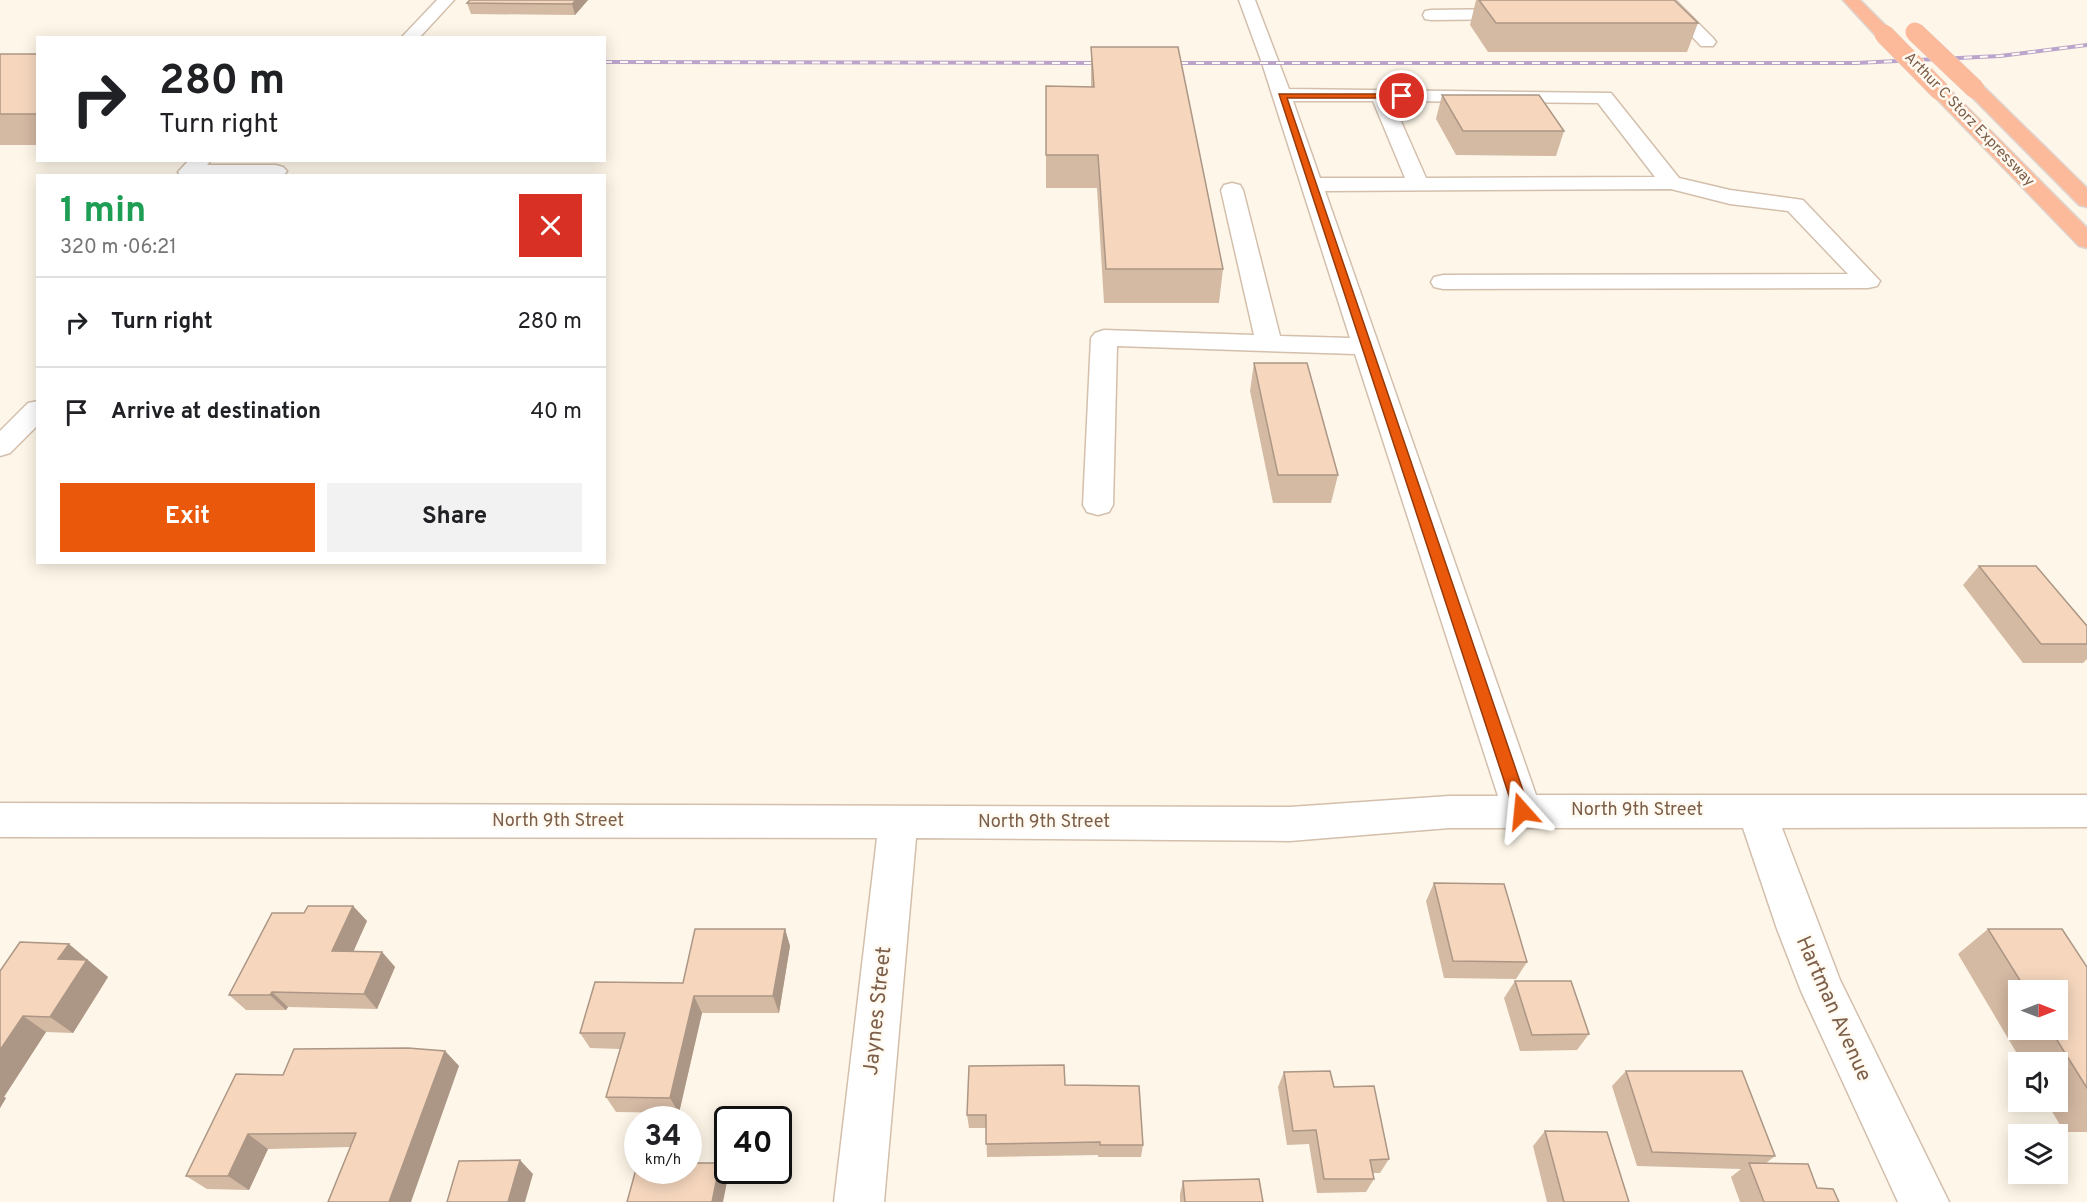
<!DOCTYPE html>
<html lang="en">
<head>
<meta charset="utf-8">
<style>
  body { margin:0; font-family:Overpass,sans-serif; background:#f2f2f2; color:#202124; height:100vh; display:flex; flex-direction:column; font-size:22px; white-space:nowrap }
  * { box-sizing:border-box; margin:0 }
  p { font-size:20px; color:#757577 }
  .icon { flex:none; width:33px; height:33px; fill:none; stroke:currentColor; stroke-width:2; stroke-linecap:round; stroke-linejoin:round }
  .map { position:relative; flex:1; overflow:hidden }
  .details { position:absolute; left:36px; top:174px; width:570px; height:390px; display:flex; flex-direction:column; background:#fff; border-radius:0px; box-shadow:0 3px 15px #0003 }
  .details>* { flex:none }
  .hud { position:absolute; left:36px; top:36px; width:570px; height:126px; border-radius:0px; box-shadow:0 3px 15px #0003; background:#fff; color:#202124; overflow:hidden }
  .needle { width:39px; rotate:90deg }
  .tools { position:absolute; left:2008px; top:980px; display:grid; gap:12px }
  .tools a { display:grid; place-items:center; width:60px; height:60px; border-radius:0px; background:#fff; box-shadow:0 3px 15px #0003; font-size:30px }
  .speed { position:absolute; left:624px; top:1106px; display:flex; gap:12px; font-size:30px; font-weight:700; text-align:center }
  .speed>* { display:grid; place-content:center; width:78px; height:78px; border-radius:50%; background:#fff; box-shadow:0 3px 15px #0003; line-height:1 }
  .speed small { font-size:15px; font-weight:400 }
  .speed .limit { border:3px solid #111; border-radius:9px; background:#fff; color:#111 }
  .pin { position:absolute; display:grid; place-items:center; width:51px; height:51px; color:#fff; margin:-26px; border:3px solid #fff; border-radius:50%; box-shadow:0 2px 6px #0007 }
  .me { position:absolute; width:66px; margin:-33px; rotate:342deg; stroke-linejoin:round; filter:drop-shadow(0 0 4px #0008) }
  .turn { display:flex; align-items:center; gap:21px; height:126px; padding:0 24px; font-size:27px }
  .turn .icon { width:78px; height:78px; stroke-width:2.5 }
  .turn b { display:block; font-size:42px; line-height:51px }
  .round { display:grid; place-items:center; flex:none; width:63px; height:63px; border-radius:0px; background:#f2f2f2 }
  .headline { display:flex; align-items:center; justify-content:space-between; height:102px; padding:0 24px }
  h1 { font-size:36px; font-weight:700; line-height:45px; color:#1e9e55 }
  .primary-button { display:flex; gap:12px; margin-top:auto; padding:12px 24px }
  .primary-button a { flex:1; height:69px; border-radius:0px; background:#ea580c; color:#fff; font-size:24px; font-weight:700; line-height:69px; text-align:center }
  .primary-button a+a { background:#f2f2f2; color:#202124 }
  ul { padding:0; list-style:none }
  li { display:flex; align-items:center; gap:18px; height:90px; padding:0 24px; border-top:2px solid #e0e0e0 }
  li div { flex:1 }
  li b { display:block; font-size:22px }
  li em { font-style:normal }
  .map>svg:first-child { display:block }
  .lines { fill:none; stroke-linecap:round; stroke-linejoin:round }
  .minor-casing { stroke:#d3bfac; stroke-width:3 }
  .highway-casing { stroke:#ddd5d0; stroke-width:3 }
  .minor { fill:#fff; fill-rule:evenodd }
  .highway { fill:#fdba9b; fill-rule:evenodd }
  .rail-casing { stroke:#bba4cb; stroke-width:4 }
  .rail { stroke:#fffaf1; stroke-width:2; stroke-dasharray:8; stroke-linecap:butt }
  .highway-bridge-casing { stroke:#ddd5d0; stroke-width:20; stroke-linecap:butt }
  .highway-bridge { stroke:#fdba9b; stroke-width:19 }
  .wall { fill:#d4b9a3; fill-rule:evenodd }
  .shaded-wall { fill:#ac9685 }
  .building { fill:#f6d7be; stroke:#ac9685; stroke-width:1.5 }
  .route { fill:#ea580c; stroke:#983908; stroke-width:1.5 }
  .labels { text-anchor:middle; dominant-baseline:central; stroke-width:5; stroke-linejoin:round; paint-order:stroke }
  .far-street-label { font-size:15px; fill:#7c5e49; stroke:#fffaf1 }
  .street-label { font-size:18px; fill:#7c5e49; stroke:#fffaf1 }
  .near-street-label { font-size:21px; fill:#7c5e49; stroke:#fffaf1 }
</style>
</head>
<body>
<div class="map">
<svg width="2087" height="1202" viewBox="0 0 2087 1202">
  <rect width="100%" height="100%" fill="#fef7e9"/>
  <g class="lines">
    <g class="minor-casing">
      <path id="minor" d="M437,0H454L419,38H401Z
        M1239,0H1255L1289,89L1611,93L1679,178L1730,190L1803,200L1880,281L1877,286L1868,288L1443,289L1434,287L1431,282L1434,277L1443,275L1848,274L1788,211L1730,204L1671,189L1325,191L1536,795H2087V827L1782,828L1840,980L1949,1202H1898L1801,991L1777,929L1743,828H1449L1290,841L916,838L884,1202H834L877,838L0,837V803L1290,807L1449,796H1498L1355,354L1117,346L1113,505L1109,512L1098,515L1087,512L1083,505L1091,338L1095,333L1104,330L1254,335L1221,190L1224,185L1232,183L1240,185L1243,190L1280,336L1350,338L1262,63ZM1293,101H1373L1405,178H1320ZM1392,101L1598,103L1655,177L1426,178Z
        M1503,0H1519L1529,14L1521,19L1431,20L1425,19L1423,15L1425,11L1431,10L1509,9Z
        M1658,0H1675L1713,38L1716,42L1713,46H1701Z
        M189,160H211L207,165H276L283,167L287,171L283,176H181L178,172Z
        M38,401V425L10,453L0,456V431L28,403Z"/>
    </g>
    <g class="highway-casing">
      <path id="highway" d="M1843,0H1860L1890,30L1893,34L1890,38H1878Z
        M1975,83L1982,85L2087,188V207L2079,205L1968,93L1966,89L1968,85Z
        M1940,85L1947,87L2087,228V248L2079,246L1933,95L1931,91L1933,87Z"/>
    </g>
    <use href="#minor" class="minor"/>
    <use href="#highway" class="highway"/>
    <g class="rail-casing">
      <path id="rail" d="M604,62L1107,63
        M1164,63H1856L2000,56L2087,45"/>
    </g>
    <use href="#rail" class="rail"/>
    <g class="highway-bridge-casing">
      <path id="highway-bridge" d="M1915,32L1975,89
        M1884,34L1940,91"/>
    </g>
    <use href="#highway-bridge" class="highway-bridge"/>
  </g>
  <path class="wall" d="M470,0H588L575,15L471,14L467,3Z
    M1476,0H1674L1698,23L1687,52H1488L1470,25Z
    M1091,47L1223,269L1219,303H1104L1097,188H1046V86L1091,87Z
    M0,54H38V145H0Z
    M1442,95L1564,131L1556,156L1456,155L1436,119Z
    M1254,363L1338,475L1331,503H1273L1250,391Z
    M1979,566L2087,626V659L2083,663H2023L1963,585Z
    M1434,883L1527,962L1516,979L1444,978L1426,901Z
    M353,906L367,921L353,951L382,952L395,967L377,1009L288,1007L286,1010H246L229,995L304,913Z
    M785,929L790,946L779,1013H702L679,1113L616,1112L606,1097L620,1049L590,1048L580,1033L683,983Z
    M1988,929L2087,967V1132H2064L2046,1101H2058V1062H2022L1958,954ZM2019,990H2058V1029H2019Z
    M90,961L89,962L108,977L73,1033L46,1032L4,1097L6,1098L0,1108V971Z
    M1515,981L1589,1034L1577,1050L1520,1051L1504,998Z
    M445,1051L459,1066L350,1147L268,1149L249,1190L207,1189L186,1176L283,1075Z
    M1626,1071L1775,1156L1765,1164L1817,1188L1839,1202H1740L1731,1177L1741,1169L1637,1166L1612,1086Z
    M1284,1072L1334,1087L1389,1159L1380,1173H1373L1374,1179L1366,1192L1317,1193L1309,1144L1287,1145L1278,1087Z
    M1065,1085L1143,1145L1141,1157H1098V1155L987,1157L986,1128H969L967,1115Z
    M1545,1131L1629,1202H1547L1533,1146Z
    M1183,1181L1263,1202H1180V1194Z"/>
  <path class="shaded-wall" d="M576,0H588L575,15L572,4Z
    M353,906L367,921L347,966L332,951Z
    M785,929L790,946L779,1013L773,996Z
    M69,944L108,977L73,1033L50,1017L58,959Z
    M382,952L395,967L377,1009L364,994Z
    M272,992L288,1007L286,1010L270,995Z
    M694,996L702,1013L679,1113L670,1098Z
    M23,1016L46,1032L4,1097L6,1098L0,1108V1050Z
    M445,1051L459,1066L411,1202H389Z
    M248,1134L268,1149L249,1190L228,1176Z
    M520,1160L533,1174L525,1202H508Z
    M720,1163L728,1177L723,1202H712Z"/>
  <path class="building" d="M470,0H576L572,4L467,3Z
    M1479,0H1674L1698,23H1496Z
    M1091,47H1178L1223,269H1106L1098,155H1046V86L1094,87Z
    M0,54H38V114H0Z
    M1442,95H1539L1564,131H1463Z
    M1254,363H1307L1338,475H1278Z
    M1979,566H2036L2087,626V644H2041Z
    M1434,883L1504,884L1527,962L1453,961Z
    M308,906H353L332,951L382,952L364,994L272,992L270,995H229L272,913H304Z
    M695,929H785L773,996H694L670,1098L606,1097L625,1033H580L595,982L683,983Z
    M1988,929H2062L2087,967V1088L2050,1029H2058V990H2026Z
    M20,942L69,944L58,959L87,960L50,1017L23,1016L0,1050V971Z
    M1515,981H1571L1589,1034L1532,1035Z
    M408,1048L445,1051L389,1202H328L356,1133L248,1134L228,1176H186L236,1074L283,1075L294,1049Z
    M1064,1065L1065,1085L1139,1086L1143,1145H1100V1142L986,1144V1115H967L969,1066Z
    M1330,1071L1334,1087L1374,1086L1389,1159L1370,1160L1374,1179H1324L1316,1130L1293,1131L1284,1072Z
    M1626,1071H1742L1775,1156L1652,1152Z
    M1545,1131L1607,1132L1629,1202H1564Z
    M520,1160L508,1202H447L459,1161Z
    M638,1162V1170H688V1163H720L712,1202H627Z
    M1749,1163L1808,1164L1817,1188L1833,1189L1839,1202H1764Z
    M1259,1179L1263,1202H1185L1183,1181Z"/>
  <path class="route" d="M1279,94H1402L1406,96L1402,98H1287L1530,811L1528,816L1522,818L1517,816L1514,811Z"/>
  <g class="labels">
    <g class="far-street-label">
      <text transform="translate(1969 120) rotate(46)">Arthur C Storz Expressway</text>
    </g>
    <g class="street-label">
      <text x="1637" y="810">North 9th Street</text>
      <text x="558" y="821">North 9th Street</text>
      <text x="1044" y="822">North 9th Street</text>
    </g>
    <g class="near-street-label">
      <text transform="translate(1833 1009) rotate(66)">Hartman Avenue</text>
      <text transform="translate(878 1011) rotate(-84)">Jaynes Street</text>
    </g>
  </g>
</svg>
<div class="tools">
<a><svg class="needle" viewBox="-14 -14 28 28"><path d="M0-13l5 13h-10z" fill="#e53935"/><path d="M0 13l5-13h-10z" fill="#757577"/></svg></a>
<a><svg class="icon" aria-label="sound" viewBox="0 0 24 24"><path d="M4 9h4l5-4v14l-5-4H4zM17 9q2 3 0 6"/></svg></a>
<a><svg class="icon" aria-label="layers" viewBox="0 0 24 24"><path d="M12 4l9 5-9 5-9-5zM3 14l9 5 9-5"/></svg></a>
</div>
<div class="speed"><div>34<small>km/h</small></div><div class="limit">40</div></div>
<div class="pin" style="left:1402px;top:96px;background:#d93025"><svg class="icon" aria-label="arrive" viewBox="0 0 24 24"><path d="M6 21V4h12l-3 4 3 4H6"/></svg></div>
<svg class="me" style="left:1522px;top:811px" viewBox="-20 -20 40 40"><path d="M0-17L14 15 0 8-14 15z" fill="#ea580c" stroke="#fff" stroke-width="4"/></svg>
<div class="hud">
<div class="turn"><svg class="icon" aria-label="right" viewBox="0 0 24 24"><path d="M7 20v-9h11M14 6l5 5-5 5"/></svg><div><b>280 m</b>Turn right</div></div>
</div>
<section class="details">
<div class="headline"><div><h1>1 min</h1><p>320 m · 06:21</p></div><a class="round" style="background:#d93025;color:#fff"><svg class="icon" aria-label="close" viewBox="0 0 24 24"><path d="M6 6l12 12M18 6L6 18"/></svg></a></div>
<ul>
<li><svg class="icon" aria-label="right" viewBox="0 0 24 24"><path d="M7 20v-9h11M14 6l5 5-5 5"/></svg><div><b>Turn right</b></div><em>280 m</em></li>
<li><svg class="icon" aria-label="arrive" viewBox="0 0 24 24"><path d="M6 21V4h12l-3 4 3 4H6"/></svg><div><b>Arrive at destination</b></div><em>40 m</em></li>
</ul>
<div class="primary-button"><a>Exit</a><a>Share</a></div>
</section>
</div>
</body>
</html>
